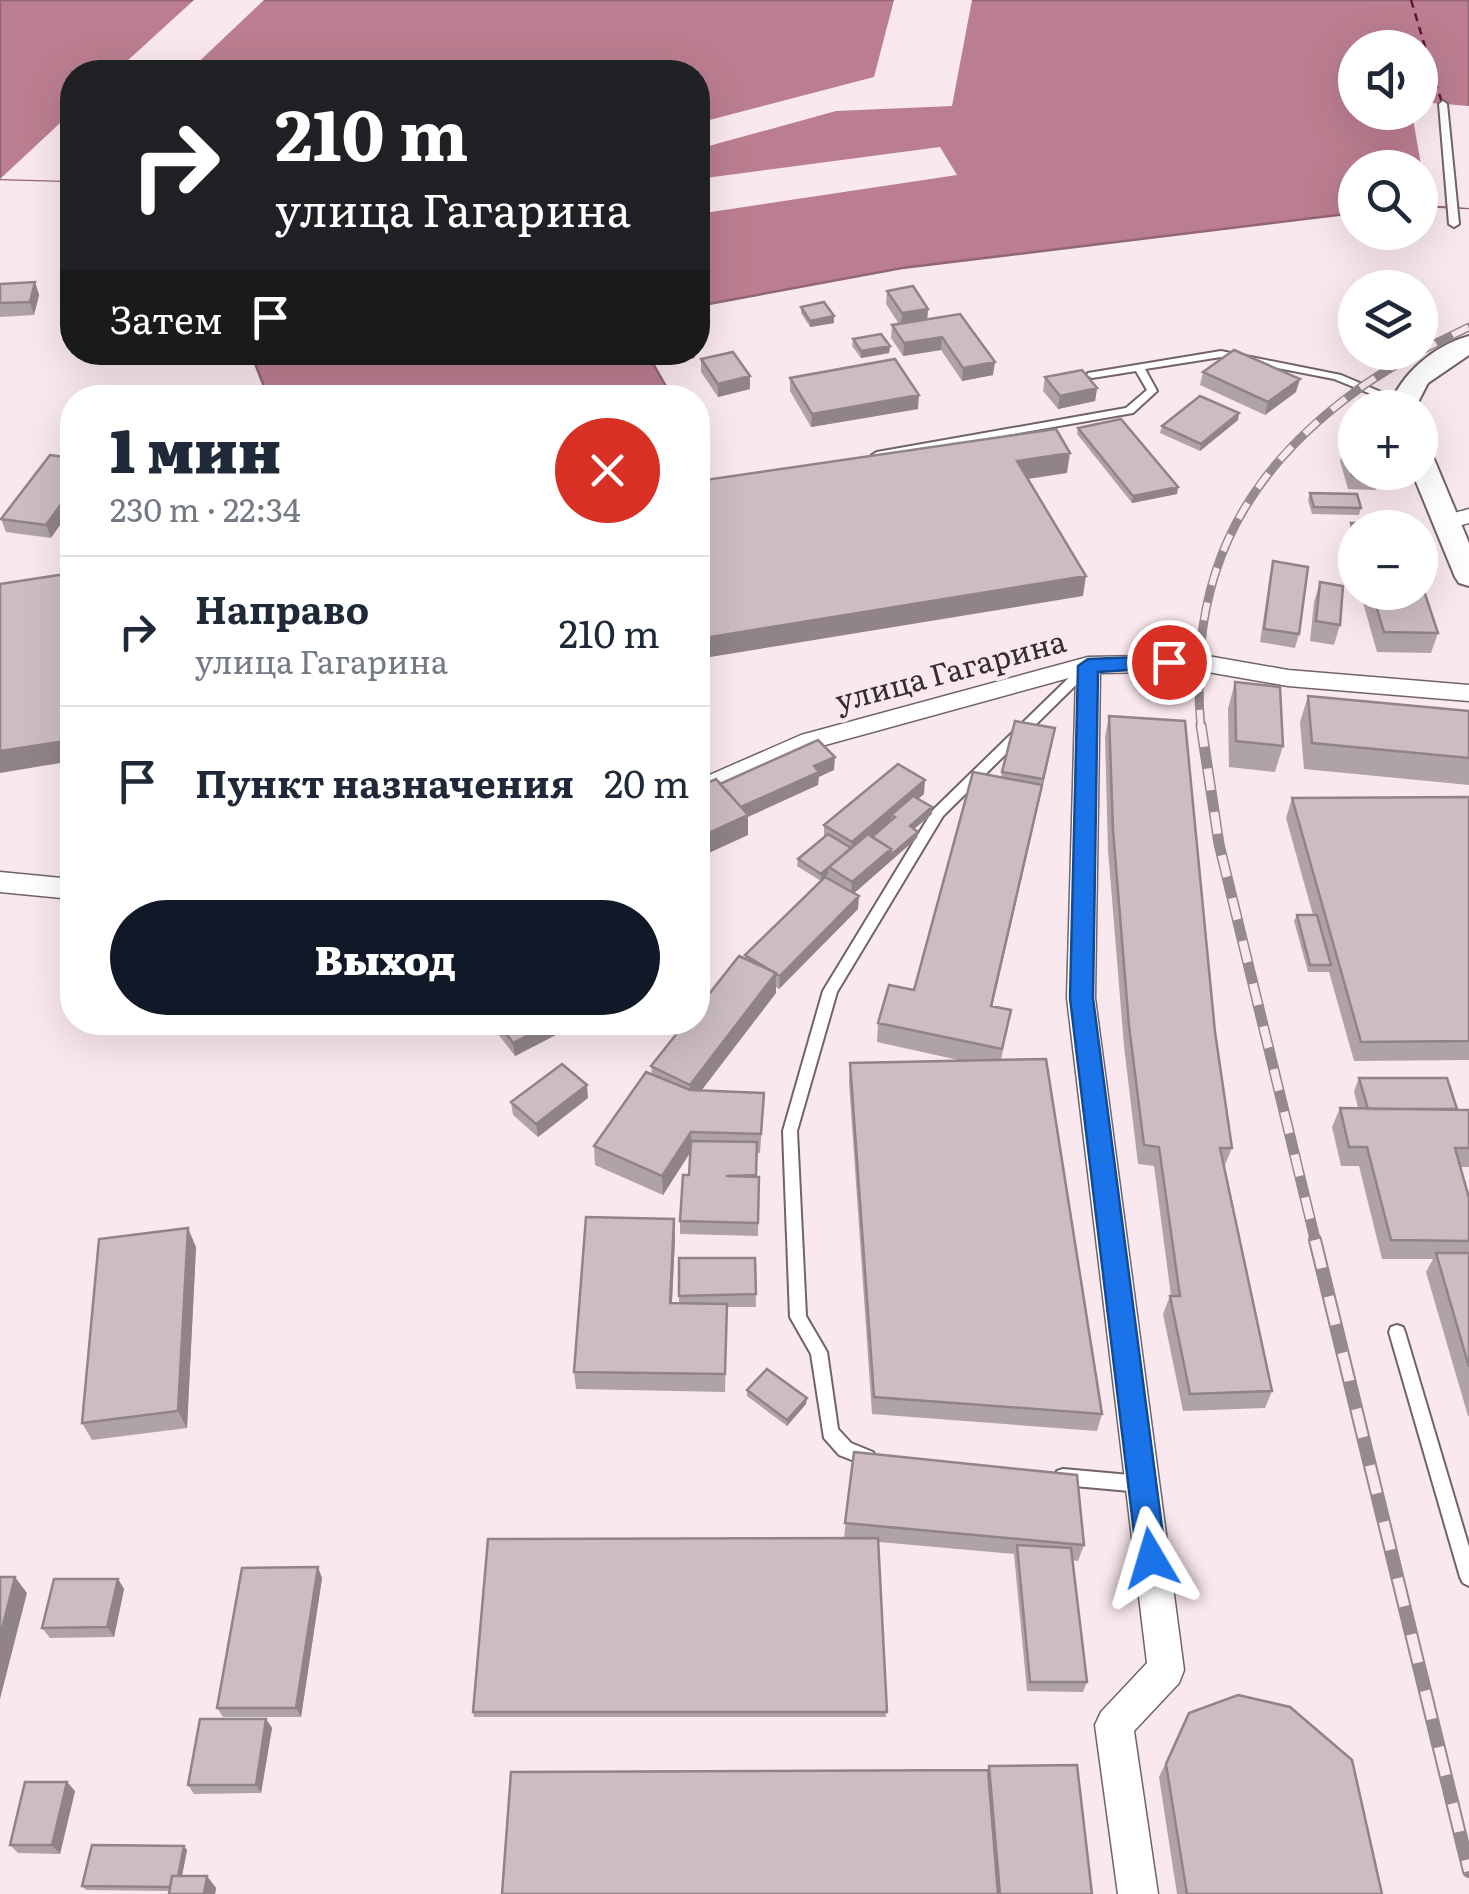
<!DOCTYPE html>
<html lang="ru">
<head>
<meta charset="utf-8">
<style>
  body { margin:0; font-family:Literata,serif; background:#f2f2f3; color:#1f2937; height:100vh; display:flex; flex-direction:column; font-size:38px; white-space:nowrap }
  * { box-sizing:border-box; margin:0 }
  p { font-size:32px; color:#747a83 }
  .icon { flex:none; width:55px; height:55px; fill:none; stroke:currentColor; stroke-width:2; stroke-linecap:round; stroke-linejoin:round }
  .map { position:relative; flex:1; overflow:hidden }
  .side { position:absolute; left:60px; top:385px; width:650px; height:650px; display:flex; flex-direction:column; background:#fff; border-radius:40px; box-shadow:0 10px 40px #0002 }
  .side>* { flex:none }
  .hud { position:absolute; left:60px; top:60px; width:650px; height:305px; border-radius:40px; box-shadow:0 10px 40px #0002; background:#202124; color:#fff; overflow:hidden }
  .fabs { position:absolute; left:1338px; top:30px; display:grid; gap:20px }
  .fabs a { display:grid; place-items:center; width:100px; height:100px; border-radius:50%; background:#fff; box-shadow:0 10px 40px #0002; font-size:50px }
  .pin { position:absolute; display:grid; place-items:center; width:85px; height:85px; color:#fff; margin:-42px; border:5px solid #fff; border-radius:50%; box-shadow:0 2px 10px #0007 }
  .me { position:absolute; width:110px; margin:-55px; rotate:353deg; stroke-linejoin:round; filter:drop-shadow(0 0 8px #0008) }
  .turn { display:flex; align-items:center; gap:35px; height:210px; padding:0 50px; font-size:45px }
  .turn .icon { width:130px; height:130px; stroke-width:2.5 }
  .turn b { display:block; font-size:70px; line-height:85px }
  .then { display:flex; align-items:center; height:95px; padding:0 50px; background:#0003; gap:20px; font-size:38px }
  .round { display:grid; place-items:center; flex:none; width:105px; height:105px; border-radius:52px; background:#f2f2f3 }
  .summary { display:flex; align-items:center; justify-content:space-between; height:170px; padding:0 50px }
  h1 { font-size:60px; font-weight:800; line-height:75px }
  .primary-button { display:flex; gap:20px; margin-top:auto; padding:20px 50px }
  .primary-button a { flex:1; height:115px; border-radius:60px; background:#111827; color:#fff; font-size:40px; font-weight:800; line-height:115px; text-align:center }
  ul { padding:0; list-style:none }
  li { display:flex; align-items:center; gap:30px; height:150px; padding:0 50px; border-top:2px solid #e0e1e3 }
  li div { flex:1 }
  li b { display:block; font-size:38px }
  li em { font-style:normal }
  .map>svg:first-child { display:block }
  .water { fill:#bb7e90; stroke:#926673; stroke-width:2.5; fill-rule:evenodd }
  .pier { fill:#f9e8ed }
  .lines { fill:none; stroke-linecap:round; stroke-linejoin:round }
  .ferry { stroke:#611735; stroke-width:2.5; stroke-dasharray:8 6; stroke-linecap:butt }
  .service-casing { stroke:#716367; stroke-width:4 }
  .minor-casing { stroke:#716367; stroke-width:3 }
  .tertiary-casing { stroke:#716367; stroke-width:4 }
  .service { fill:#fff; fill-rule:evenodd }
  .minor { fill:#fff; fill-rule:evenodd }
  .tertiary { fill:#fff; fill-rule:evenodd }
  .rail-far2-casing { stroke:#958a8d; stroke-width:9 }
  .rail-far1-casing { stroke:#958a8d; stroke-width:11 }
  .rail-casing { stroke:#958a8d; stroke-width:14 }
  .rail-far2 { stroke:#f9e8ed; stroke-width:6; stroke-dasharray:18; stroke-linecap:butt }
  .rail-far1 { stroke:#f9e8ed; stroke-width:8; stroke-dasharray:22; stroke-linecap:butt }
  .rail { stroke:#f9e8ed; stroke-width:10; stroke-dasharray:29; stroke-linecap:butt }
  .wall { fill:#b0a3a6 }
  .shaded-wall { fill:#908487 }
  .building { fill:#cdbdc1; stroke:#908487; stroke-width:2.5 }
  .route { fill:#1a73e8; stroke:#114b97; stroke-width:2.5 }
  .labels { text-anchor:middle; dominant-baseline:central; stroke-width:9; stroke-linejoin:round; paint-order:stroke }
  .street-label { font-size:30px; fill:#332d2e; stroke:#f9e8ed }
</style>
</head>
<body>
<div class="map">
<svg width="1469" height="1894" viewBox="0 0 1469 1894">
  <rect width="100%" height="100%" fill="#f9e8ed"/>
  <path class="water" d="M0,0H1469V208L1420,206V168H1355V213L902,268L698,306V72H72V181L0,179ZM1355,48H1420V112H1355Z
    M251,353H647L672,397H268Z"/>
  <path class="pier" d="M194,0H264L188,72H115Z
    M894,0H972L952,106L836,111L698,149V123L874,77Z
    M1420,102L1469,106V208L1428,205L1412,113L1420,112Z
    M72,112V181L0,179Z
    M940,147L957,175L698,214V179Z"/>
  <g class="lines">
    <path class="ferry" d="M1411,0L1442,103"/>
    <g class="service-casing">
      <path id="service" d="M1443,101L1447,104L1459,224L1454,227L1449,224L1439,104Z
        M1221,351L1341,375L1407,403L1402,406L1398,405L1334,379L1221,357L1145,369L1157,391L1133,413L877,458L872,455L877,452L1126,408L1147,390L1136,371L1092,378L1087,375L1088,373Z
        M1088,662L1094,666L1092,669L943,816L837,992L797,1131L806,1316L827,1352L838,1429L851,1443L873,1452L876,1458L873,1464L867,1466L839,1455L824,1438L811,1354L790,1317L783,1131L823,991L933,810L1084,663Z
        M1397,1325L1403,1327L1405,1332L1469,1547V1586L1463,1583L1460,1577L1389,1332L1391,1327Z
        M1063,1469L1141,1476L1147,1478L1150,1484L1147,1490L1141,1492L1063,1485L1057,1483L1054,1477L1057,1471Z"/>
    </g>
    <g class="minor-casing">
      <path id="minor" d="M1469,509V523L1447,529L1436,522L1439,517Z
        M1202,655L1288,670L1469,685V701L1288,686L1202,671L1100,673L1095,998L1184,1670L1179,1683L1134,1731L1158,1894H1118L1095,1725L1101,1712L1147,1663L1067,998L1076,676L818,747L698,799V780L801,735L1088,657Z
        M0,872L72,879V899L0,892Z"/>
    </g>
    <g class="tertiary-casing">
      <path id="tertiary" d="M1469,336V355L1428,383L1415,408H1389C1400,374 1435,345 1469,336Z
        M1420,451L1434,459L1469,543V586L1459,583L1455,577L1412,472H1420Z"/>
    </g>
    <use href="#service" class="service"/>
    <use href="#minor" class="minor"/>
    <use href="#tertiary" class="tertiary"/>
    <g class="rail-far2-casing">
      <path id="rail-far2" d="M1420,351L1469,327
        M1201,728C1188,585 1236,480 1352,394C1372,378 1395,366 1417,352"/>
    </g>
    <g class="rail-far1-casing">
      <path id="rail-far1" d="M1201,725L1219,844L1316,1243"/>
    </g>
    <g class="rail-casing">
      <path id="rail" d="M1315,1240L1469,1871"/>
    </g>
    <use href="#rail-far2" class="rail-far2"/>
    <use href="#rail-far1" class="rail-far1"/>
    <use href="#rail" class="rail"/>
  </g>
  <path class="wall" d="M72,244V267L67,260L63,247Z
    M35,282L39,295L34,315L0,317V284Z
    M887,291L928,309L927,319L993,375L962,381L941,350L903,356L891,338L892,325L899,324L886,304Z
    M801,307L834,316V323L810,327L801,313Z
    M853,339L890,346L889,353L861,358L852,346Z
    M701,359L750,389L718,397L701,372Z
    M1203,372L1296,392L1265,415L1200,385Z
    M1045,377L1097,388L1095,401L1058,409L1043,391Z
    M790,378L918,409L811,427L790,391Z
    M1238,420L1200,451L1160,433L1162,426Z
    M1078,428L1178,487L1177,494L1132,503L1077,434Z
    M1344,447L1380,476L1376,490L1348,489L1340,461Z
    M50,455L51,538L6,532L1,519Z
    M1310,493L1361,508L1359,515L1312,514L1308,500Z
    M1351,523L1355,528V577L1345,543Z
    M1273,561L1299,634L1295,648L1260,642L1270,575Z
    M1320,582L1340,625L1334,645L1310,641L1314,602Z
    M1360,592H1420L1438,633L1431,653L1377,652Z
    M1235,682L1283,746L1275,772L1229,767L1228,709Z
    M1308,696L1469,711V785L1304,769L1300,722Z
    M1109,716L1215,1032L1232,1148L1224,1167L1272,1391L1265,1408L1183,1411L1163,1314L1170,1296H1171L1154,1166L1138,1164L1124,1046L1108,850L1105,736Z
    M1050,754L992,1006L1011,1010L1001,1060L1102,1414L1097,1431L872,1414L849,1082L850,1063L963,1061L877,1042L878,1023L914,990L1001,778L1002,772Z
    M924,794L918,799L932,814L914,829L918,832L917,838L854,893L858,909L779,989L776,987V993L701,1091L764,1093L760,1153H757L756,1177H759L758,1236L680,1234V1221L689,1175L690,1153L663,1195L595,1165L594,1146L652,1074L651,1066L745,959V955L821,881L797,866L798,859L824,838V825Z
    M1469,797V1060L1354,1061L1329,972H1308L1294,921L1297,915H1313L1286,818L1292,798Z
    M497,1022H581L515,1056L498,1034Z
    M1359,1078L1457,1109L1469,1110V1167H1460L1469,1198V1416H1468L1426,1272L1433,1259H1382L1359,1166H1341L1332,1127L1340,1108H1358L1354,1091Z
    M588,1098L538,1137L513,1115L511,1102Z
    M675,1238L672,1303H679V1258H755L756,1307H727L725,1392L576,1389L574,1372Z
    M196,1247L187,1428L92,1440L82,1423Z
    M747,1390L806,1404L787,1426L747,1396Z
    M854,1452L1084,1545L1078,1561L1072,1560L1087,1682L1083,1692L1027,1691L1014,1554L879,1542L886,1717H474L473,1712L844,1538Z
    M322,1578L301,1717H223L217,1708Z
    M118,1579L124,1589L114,1637L50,1638L42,1628Z
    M1189,1713L1382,1894H1177L1159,1777Z
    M266,1719L272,1728L261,1793L194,1794L188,1785Z
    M75,1791L60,1854L18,1853L10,1845Z
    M187,1850L182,1876H207L216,1888L215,1894H169L170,1891L86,1890L82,1886Z"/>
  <path class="shaded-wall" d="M35,282L39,295L34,315L30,302Z
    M928,309L927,322L901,326L902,313Z
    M834,316V323L810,327V321Z
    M942,337L941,350L903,356L904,343Z
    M890,346L889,353L861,358V351Z
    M667,352H695V358L667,363Z
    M995,362L993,375L962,381L963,368Z
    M750,376V389L718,397V384Z
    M1300,379L1296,392L1265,415L1268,402Z
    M1097,388L1095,401L1058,409L1060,396Z
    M919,395L918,409L811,427L812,414Z
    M1239,413L1238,420L1200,451L1201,444Z
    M1070,453L1067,473L1015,481L1017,461Z
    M1178,487L1177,494L1132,503L1133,496Z
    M72,489V508L51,538L46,525Z
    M1086,576L1083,596L698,659V639Z
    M1055,728L1050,754L988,1025L991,1006Z
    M72,740V761L0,773V751Z
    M835,757L834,770L819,777L818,785L748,817V835L698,858V838L737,809L814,766Z
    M925,780L924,794L894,818L891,815V821L851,855L852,842Z
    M932,807V814L909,833L910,826Z
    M918,832L917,838L851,896L852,882L891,849Z
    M851,848L829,867L828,874L821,881V874Z
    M859,896L858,909L779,989L780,976Z
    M776,973V993L691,1104L690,1085Z
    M554,1022H581L515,1056L513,1043Z
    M587,1085L588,1098L538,1137L536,1124Z
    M691,1132V1151L663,1195L662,1176Z
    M674,1219L675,1238L671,1321L670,1303Z
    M188,1228L196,1247L187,1428L178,1411Z
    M807,1398L806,1404L787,1426V1420Z
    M318,1567L322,1578L301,1717L296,1708Z
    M15,1577L27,1593L0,1699V1637Z
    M118,1579L124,1589L114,1637L107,1627Z
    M266,1719L272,1728L261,1793L256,1785Z
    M67,1782L75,1791L60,1854L52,1845Z
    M184,1846L187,1850L179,1891L176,1887Z
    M207,1876L216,1888L215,1894H204Z"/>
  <path class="building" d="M72,244V259L63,247Z
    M35,282L30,302L0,303V284Z
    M913,286L928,309L902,313L887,291Z
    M824,302L834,316L810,321L801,307Z
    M960,314L995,362L963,368L942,337L904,343L892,325Z
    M881,334L890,346L861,351L853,339Z
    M1234,350L1300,379L1268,402L1203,372Z
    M733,352L750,376L718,384L701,359Z
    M895,359L919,395L812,414L790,378Z
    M1082,370L1097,388L1060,396L1045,377Z
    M198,389L201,398H155Z
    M1200,396L1239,413L1201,444L1162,426Z
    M1121,419L1178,487L1133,496L1078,428Z
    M1056,429L1070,453L1017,461L1086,576L698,639V481Z
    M1344,447L1355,448V472H1379L1380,476L1352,475Z
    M50,455L72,458V489L46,525L1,519Z
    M1310,493L1357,494L1361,508L1314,507Z
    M1351,523L1402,524L1403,528H1355V537Z
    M1273,561L1308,567L1299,634L1264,629Z
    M72,573V740L0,751V584Z
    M1420,579L1438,633L1384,632L1372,592H1420Z
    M1320,582L1343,586L1340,625L1316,621Z
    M1235,682L1280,687L1283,746L1236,741Z
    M1308,696L1469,711V758L1312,743Z
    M1109,716L1185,721L1215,1032L1232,1148H1220L1272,1391L1190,1394L1170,1296H1180L1159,1147L1144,1145L1129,1026L1113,830Z
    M1015,721L1055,728L1043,779L1002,772Z
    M818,740L835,757L814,766L819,772L741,807L720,784Z
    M898,764L925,780L852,842L824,825Z
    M973,772L1042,785L991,1006L1011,1010L1002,1049L878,1023L889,985L914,990Z
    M716,779L748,815L698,838V787Z
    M913,796L932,807L910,826L918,832L891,855V849L872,837L895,817L891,815Z
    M1469,797V1041L1361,1042L1292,798Z
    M828,834L851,848L821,874L798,859Z
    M868,834L891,849L852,882L829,867Z
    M825,877L859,896L780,976L745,955Z
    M1297,915H1317L1331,965H1310Z
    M739,956L776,973L690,1085L651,1066L686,1022H698V1008Z
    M498,1022H554L513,1043Z
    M1046,1059L1102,1414L874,1397L850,1063Z
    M562,1064L587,1085L536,1124L511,1102Z
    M646,1072L690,1090L764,1093L761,1134L691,1132L662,1176L594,1146Z
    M1359,1078H1447L1457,1109H1368Z
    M1340,1108L1469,1110V1148H1455L1469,1198V1241L1391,1240L1367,1147H1349Z
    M691,1141L757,1142L756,1175L726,1176L759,1177L758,1223L680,1221L683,1175H689Z
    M586,1217L674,1219L670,1303L727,1304L725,1374L574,1372Z
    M188,1228L178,1411L82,1423L99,1239Z
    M1436,1253H1469V1367Z
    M679,1258H755L756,1294L679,1296Z
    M767,1369L807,1398L787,1420L747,1390Z
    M854,1452L1077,1475L1084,1545L845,1523Z
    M878,1538L887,1712H473L488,1539Z
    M1017,1545L1071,1548L1087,1682H1030Z
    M318,1567L296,1708H217L242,1568Z
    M0,1577H15L0,1637Z
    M54,1579H118L107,1627L42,1628Z
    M1238,1695L1290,1707L1352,1760L1382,1894H1187L1166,1764L1189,1713Z
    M200,1719H266L256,1785H188Z
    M1077,1765L1092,1894H1000L989,1766Z
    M988,1770L998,1894H502L511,1772Z
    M25,1782H67L52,1845H10Z
    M92,1845L184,1846L178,1876H172L170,1887L82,1886Z
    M172,1876H207L204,1894H169Z"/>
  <path class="route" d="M1169,656L1176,658V667L1098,672L1093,998L1166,1558L1162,1568L1151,1572L1141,1568L1137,1558L1070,998L1078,666L1088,659Z"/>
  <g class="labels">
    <g class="street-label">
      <text transform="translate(950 669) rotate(-15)">улица Гагарина</text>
    </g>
  </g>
</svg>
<div class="fabs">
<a><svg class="icon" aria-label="sound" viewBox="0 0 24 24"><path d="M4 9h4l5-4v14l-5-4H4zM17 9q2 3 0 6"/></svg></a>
<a><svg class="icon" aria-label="search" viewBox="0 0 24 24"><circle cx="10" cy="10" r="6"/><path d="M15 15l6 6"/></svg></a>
<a><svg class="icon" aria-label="layers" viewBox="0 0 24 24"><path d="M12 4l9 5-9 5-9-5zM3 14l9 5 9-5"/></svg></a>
<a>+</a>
<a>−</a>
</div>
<div class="pin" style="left:1169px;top:662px;background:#d93025"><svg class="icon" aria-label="arrive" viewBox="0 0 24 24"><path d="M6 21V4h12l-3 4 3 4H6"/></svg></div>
<svg class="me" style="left:1151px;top:1558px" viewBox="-20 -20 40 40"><path d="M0-17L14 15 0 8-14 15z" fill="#1a73e8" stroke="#fff" stroke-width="4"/></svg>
<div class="hud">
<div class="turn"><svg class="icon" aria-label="right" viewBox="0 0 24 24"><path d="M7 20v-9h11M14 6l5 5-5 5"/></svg><div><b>210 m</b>улица Гагарина</div></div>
<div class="then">Затем<svg class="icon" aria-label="arrive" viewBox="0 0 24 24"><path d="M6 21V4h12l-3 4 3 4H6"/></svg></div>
</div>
<section class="side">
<div class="summary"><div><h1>1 мин</h1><p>230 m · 22:34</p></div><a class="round" style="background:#d93025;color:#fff"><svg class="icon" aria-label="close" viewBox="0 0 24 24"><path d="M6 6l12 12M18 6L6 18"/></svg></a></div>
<ul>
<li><svg class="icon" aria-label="right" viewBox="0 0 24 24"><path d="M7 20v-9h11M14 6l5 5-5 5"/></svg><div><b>Направо</b><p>улица Гагарина</p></div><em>210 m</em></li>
<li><svg class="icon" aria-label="arrive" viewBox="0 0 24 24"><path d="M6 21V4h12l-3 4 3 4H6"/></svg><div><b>Пункт назначения</b></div><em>20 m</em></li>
</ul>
<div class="primary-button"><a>Выход</a></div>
</section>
</div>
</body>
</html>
